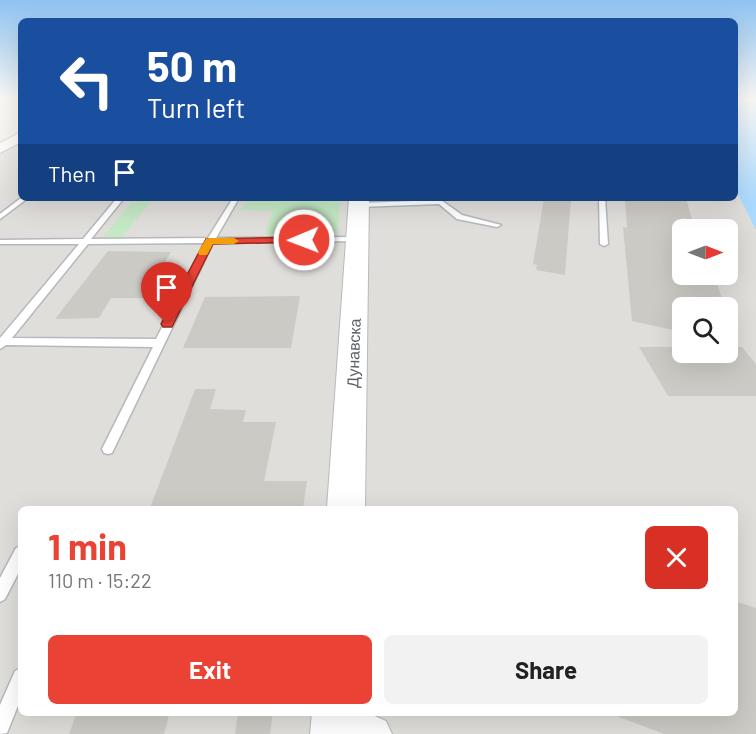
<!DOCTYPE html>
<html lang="en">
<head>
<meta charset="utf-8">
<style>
  body { margin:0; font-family:Barlow,sans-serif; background:#f2f2f2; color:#222; height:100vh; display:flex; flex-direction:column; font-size:22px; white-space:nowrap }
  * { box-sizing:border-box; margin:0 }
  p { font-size:20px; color:#767676 }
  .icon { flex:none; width:33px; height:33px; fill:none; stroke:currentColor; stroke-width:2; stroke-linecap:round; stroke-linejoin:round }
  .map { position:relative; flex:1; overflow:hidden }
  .drawer { position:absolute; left:18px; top:506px; width:720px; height:210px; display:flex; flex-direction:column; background:#fff; border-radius:9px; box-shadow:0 6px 24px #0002 }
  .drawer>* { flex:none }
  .guide { position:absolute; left:18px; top:18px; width:720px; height:183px; border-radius:9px; box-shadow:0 6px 24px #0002; background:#1a4fa0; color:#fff; overflow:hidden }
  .needle { width:39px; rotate:90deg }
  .controls { position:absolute; left:672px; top:219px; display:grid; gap:12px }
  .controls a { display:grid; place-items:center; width:66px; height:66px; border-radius:9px; background:#fff; box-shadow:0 6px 24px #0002; font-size:30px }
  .pin { position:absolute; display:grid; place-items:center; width:51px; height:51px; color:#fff; margin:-62px -26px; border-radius:50% 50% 50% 0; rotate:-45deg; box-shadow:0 0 6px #0007 }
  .pin .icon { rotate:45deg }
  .me { position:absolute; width:66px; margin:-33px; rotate:269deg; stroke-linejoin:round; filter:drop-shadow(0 0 4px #0008) }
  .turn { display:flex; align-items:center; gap:21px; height:126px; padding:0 30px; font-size:27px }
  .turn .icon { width:78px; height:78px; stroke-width:2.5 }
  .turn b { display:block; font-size:42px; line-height:51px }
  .then { display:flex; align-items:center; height:57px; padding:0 30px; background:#0003; gap:12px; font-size:22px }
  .round { display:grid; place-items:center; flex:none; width:63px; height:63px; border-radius:9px; background:#f2f2f2 }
  .summary { display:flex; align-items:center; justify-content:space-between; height:102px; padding:0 30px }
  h1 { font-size:36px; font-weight:700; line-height:45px; color:#ea4335 }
  .cta { display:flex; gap:12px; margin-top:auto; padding:12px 30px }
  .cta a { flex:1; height:69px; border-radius:9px; background:#ea4335; color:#fff; font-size:24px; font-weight:700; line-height:69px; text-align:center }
  .cta a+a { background:#f2f2f2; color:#222 }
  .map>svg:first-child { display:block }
  .industrial { fill:#e0deda; fill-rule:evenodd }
  .green { fill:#c5e8c5 }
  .water { fill:#aadaff }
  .building { fill:#cccac5 }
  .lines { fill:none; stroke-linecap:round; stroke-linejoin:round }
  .service-casing { stroke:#b5b8bc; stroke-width:3 }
  .minor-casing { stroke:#b5b8bc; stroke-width:2 }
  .tertiary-casing { stroke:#b5b8bc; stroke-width:2 }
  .secondary-casing { stroke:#b6babf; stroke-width:2 }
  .service { fill:#fff; fill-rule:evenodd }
  .minor { fill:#fff; fill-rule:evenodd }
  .tertiary { fill:#fff; fill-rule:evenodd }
  .secondary { fill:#fff; fill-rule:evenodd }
  .route { fill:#ea4335; stroke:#982c22; stroke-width:1.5 }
  .slow { fill:#f59e0b }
  .labels { text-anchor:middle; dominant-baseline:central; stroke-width:4.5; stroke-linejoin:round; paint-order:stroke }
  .street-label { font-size:16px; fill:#5f6368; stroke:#fff }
</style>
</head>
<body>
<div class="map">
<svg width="756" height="734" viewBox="0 0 756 734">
  <rect width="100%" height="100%" fill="#f1efe8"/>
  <path class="industrial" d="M735,99H756V734H0V151L21,138V198H735ZM682,230H728V274H682ZM682,308H728V352H682ZM21,508H735V712H21Z"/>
  <path class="green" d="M135,198H154L122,237H103Z
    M250,198H341L337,233L265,234L273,211L240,210Z"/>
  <path class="water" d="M735,99H756V230L735,188Z"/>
  <path class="building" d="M544,198H571L565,275L536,270L537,265L533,264Z
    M625,198H686L692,220L682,218V274H714L725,308H682V332L632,321L623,227L627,228Z
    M108,251L171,252L143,298H111L99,318L55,319Z
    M300,296L291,348H183L205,297Z
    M639,347H682V352H728V347H742L756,364V396H668Z
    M195,389H216L210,409L246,410L243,422H276L264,481H307L303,508H150Z
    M735,601L756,608V734H664L611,714L735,712Z
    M77,712H170L164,734H69Z
    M238,712H273L270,734H235Z"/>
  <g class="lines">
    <g class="service-casing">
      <path id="service" d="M21,198H28L0,219V214Z
        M117,198H124L91,239L208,238L233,198H239L216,238L358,237L362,239L358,241L213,243L112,453L108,454L104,453L102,449L153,347L6,345L0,349V338L79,244H0V240L83,239ZM205,243L156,339L12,338L88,244Z
        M599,198H605L608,244L604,246L600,244Z
        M441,200L462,215L501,225L497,227L457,219L439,204L359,207L356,205L359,203Z
        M21,546V568L5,599L0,602V578L16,548Z
        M21,668V698L7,733L0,734V705L15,671Z"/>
    </g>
    <g class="minor-casing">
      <path id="minor" d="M323,712H366L386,721L392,734H328L320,720Z"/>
    </g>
    <g class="tertiary-casing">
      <path id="tertiary" d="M21,132V142L0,153V143Z"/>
    </g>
    <g class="secondary-casing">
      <path id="secondary" d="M349,198H369L365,508H327Z
        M312,712H364V734H310Z"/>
    </g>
    <use href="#service" class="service"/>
    <use href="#minor" class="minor"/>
    <use href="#tertiary" class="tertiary"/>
    <use href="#secondary" class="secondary"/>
  </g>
  <linearGradient id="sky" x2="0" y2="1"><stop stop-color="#8fc3f1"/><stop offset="0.49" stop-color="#f9f8f5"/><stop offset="1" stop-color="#f9f8f5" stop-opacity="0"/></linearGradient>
  <rect width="756" height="202" fill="url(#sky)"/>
  <path class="route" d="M304,237L309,240L307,242L213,244L172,327H163L161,324L206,239Z"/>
  <path class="slow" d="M210,238H234L239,241L234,244H213L207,255H199L198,252L206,239Z"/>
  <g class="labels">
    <g class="street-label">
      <text transform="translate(353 353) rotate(-88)">Дунавска</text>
    </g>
  </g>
</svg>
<div class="controls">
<a><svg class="needle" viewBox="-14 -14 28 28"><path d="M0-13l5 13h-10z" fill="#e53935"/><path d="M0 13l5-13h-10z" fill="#767676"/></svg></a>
<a><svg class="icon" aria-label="search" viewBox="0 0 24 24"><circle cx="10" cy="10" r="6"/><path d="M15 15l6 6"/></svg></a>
</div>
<div class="pin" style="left:167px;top:324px;background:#d93025"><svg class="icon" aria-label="arrive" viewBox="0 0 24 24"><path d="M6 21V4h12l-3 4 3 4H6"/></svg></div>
<svg class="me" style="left:304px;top:240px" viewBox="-20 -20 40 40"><circle r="17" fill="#ea4335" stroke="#fff" stroke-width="3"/><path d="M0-11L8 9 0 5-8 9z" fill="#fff"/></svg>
<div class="guide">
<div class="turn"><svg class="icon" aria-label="left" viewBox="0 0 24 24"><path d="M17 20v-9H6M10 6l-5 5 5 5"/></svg><div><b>50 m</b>Turn left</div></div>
<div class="then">Then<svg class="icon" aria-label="arrive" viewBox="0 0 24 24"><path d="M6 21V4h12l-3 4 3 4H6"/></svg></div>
</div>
<section class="drawer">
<div class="summary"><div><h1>1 min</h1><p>110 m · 15:22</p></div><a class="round" style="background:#d93025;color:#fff"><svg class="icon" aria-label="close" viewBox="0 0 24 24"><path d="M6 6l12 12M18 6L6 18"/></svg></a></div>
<div class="cta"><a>Exit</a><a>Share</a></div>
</section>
</div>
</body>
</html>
